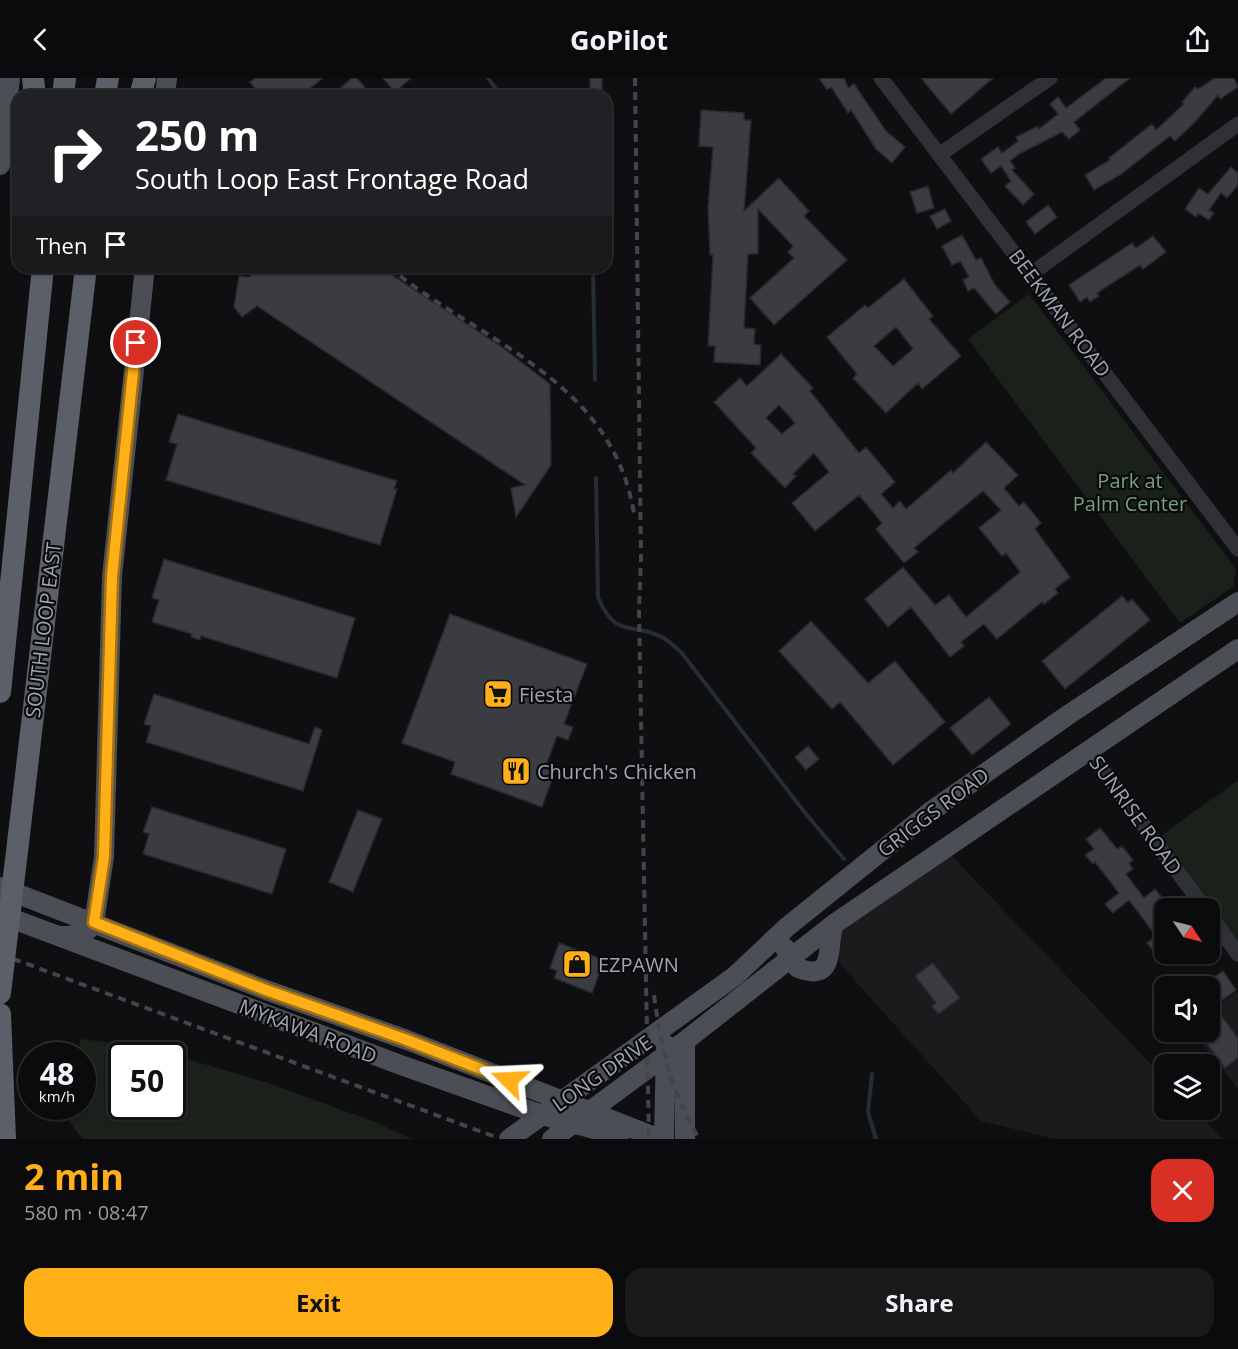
<!DOCTYPE html>
<html lang="en">
<head>
<meta charset="utf-8">
<style>
  body { margin:0; font-family:"Open Sans",sans-serif; background:#19191b; color:#f1f3f6; height:100vh; display:flex; flex-direction:column; font-size:22px; white-space:nowrap }
  * { box-sizing:border-box; margin:0 }
  p { font-size:20px; color:#9a9b9d }
  .icon { flex:none; width:33px; height:33px; fill:none; stroke:currentColor; stroke-width:2; stroke-linecap:round; stroke-linejoin:round }
  .map { position:relative; height:1061px; overflow:hidden }
  .sheet { display:flex; flex-direction:column; background:#0b0b0d; flex:1 }
  .sheet>* { flex:none }
  .top-card { position:absolute; left:12px; top:12px; width:600px; height:183px; border-radius:18px; box-shadow:0 2px 4px #0004,0 0 0 2px #2b2b2e; background:#202124; color:#fff; overflow:hidden }
  .needle { width:39px; rotate:125deg }
  .controls { position:absolute; left:1154px; top:820px; display:grid; gap:12px }
  .controls a { display:grid; place-items:center; width:66px; height:66px; border-radius:12px; background:#0b0b0d; box-shadow:0 2px 4px #0004,0 0 0 2px #2b2b2e; font-size:30px }
  .speed { position:absolute; left:18px; top:964px; display:flex; gap:12px; font-size:30px; font-weight:700; text-align:center }
  .speed>* { display:grid; place-content:center; width:78px; height:78px; border-radius:50%; background:#0b0b0d; box-shadow:0 2px 4px #0004,0 0 0 2px #2b2b2e; line-height:1 }
  .speed small { font-size:15px; font-weight:400 }
  .speed .limit { border:3px solid #111; border-radius:9px; background:#fff; color:#111 }
  .pin { position:absolute; display:grid; place-items:center; width:51px; height:51px; color:#fff; margin:-26px; border:3px solid #fff; border-radius:50%; box-shadow:0 2px 6px #0007 }
  .me { position:absolute; width:66px; margin:-33px; rotate:291deg; stroke-linejoin:round; filter:drop-shadow(0 0 4px #0008) }
  .turn { display:flex; align-items:center; gap:21px; height:126px; padding:0 24px; font-size:27px }
  .turn .icon { width:78px; height:78px; stroke-width:2.5 }
  .turn b { display:block; font-size:42px; line-height:51px }
  .then { display:flex; align-items:center; height:57px; padding:0 24px; background:#0003; gap:12px; font-size:22px }
  .round { display:grid; place-items:center; flex:none; width:63px; height:63px; border-radius:18px; background:#19191b }
  .summary { display:flex; align-items:center; justify-content:space-between; height:102px; padding:0 24px }
  h1 { font-size:36px; font-weight:700; line-height:45px; color:#ffb019 }
  .cta { display:flex; gap:12px; margin-top:auto; padding:12px 24px }
  .cta a { flex:1; height:69px; border-radius:18px; background:#ffb019; color:#111; font-size:24px; font-weight:700; line-height:69px; text-align:center }
  .cta a+a { background:#19191b; color:#f1f3f6 }
  header { display:flex; justify-content:space-between; align-items:center; height:78px; padding:0 24px; background:#0b0b0d; font-size:27px; font-weight:700 }
  .map>svg:first-child { display:block }
  .built { fill:#1b1b1e }
  .green { fill:#19211a; fill-rule:evenodd }
  .lines { fill:none; stroke-linecap:round; stroke-linejoin:round }
  .stream { stroke:#252e35; stroke-width:4 }
  .building { fill:#3b3c41; stroke:#29292d; stroke-width:1.5; fill-rule:evenodd }
  .minor { stroke:#303136; stroke-width:15 }
  .major { stroke:#4c4e55; stroke-width:20 }
  .highway { stroke:#5b5f67; stroke-width:22 }
  .rail { stroke:#43454b; stroke-width:4; stroke-dasharray:8 6; stroke-linecap:butt }
  .highway-bridge { stroke:#5b5f67; stroke-width:22 }
  .route-casing { stroke:#a67210; stroke-width:15 }
  .route { stroke:#ffb019; stroke-width:10 }
  .labels { text-anchor:middle; dominant-baseline:central; stroke-width:4.5; stroke-linejoin:round; paint-order:stroke }
  .street-label { font-size:20px; fill:#9fa5b3; stroke:#0a0a0c }
  .park-label { font-size:20px; fill:#73a076; stroke:#0a0a0c }
  .poi-label { font-size:20px; fill:#9fa5b3; stroke:#0a0a0c; text-anchor:start }
</style>
</head>
<body>
<header><svg class="icon" aria-label="back" viewBox="0 0 24 24"><path d="M15 5l-7 7 7 7"/></svg>GoPilot<svg class="icon" aria-label="share" viewBox="0 0 24 24"><path d="M12 15V3M7 8l5-5 5 5M5 13v7h14v-7"/></svg></header>
<div class="map">
<svg width="1238" height="1061" viewBox="0 0 1238 1061">
  <rect width="100%" height="100%" fill="#0f0f11"/>
  <path class="built" d="M950,776L1164,1000V1032H1195L1223,1061H1056L981,1043L839,885L843,847Z
    M1238,913V1011L1193,954H1209V935Z"/>
  <path class="green" d="M1029,216L1236,491L1233,509L1180,545L968,261Z
    M1237,703L1238,705V865L1160,758Z
    M81,961L146,969L265,1004L375,1044L412,1061H82L70,1044L67,1029H82V978H76ZM122,978H172V1029H122Z"/>
  <g class="lines">
    <path class="stream" d="M488,0L501,18
      M593,189L595,302
      M596,400L598,519C616,562 630,543 662,559C669,563 675,569 681,574L806,736L844,781
      M872,996L868,1034L876,1061"/>
  </g>
  <path class="building" d="M255,0H323L300,18H261L250,4Z
    M352,0H357L372,18H331Z
    M383,0H411L395,14Z
    M590,0H602V18H590Z
    M819,0H844L848,10L854,6L886,53L905,69L892,85L876,71L851,32L848,35L831,9L827,12Z
    M921,0H993L951,36Z
    M1106,0H1130L1074,44L1080,52L1069,61L1062,54L1019,76L1010,83L1015,90L1012,92L1034,116L1023,127L1005,108L1011,103L1001,88L991,95L981,81L998,69L1002,75L1018,63L1016,59L1038,48L1039,51L1058,36L1050,26L1058,19L1066,30Z
    M1215,0H1234L1238,9L1220,21L1218,17L1195,44L1175,63L1170,58L1120,97L1094,112L1085,97L1110,82L1109,80L1152,46L1156,52L1184,26L1182,24L1195,9L1198,11Z
    M701,32L744,35V42H751L744,133L779,100L809,133L804,138L847,182L774,247L750,220L794,180L788,174L793,168L758,131V176H748L744,250L755,251L754,266L761,267L760,287L714,284L715,268H708L713,177H710L708,129L713,69L699,68Z
    M1231,89L1238,95V107L1227,120L1221,115L1209,132L1214,135L1209,142L1198,135L1196,139L1185,131L1199,110L1208,116Z
    M928,108L934,130L917,135L910,114Z
    M1048,127L1057,139L1035,156L1026,144Z
    M945,131L951,143L937,151L930,138Z
    M962,157L976,182L981,180L995,207L1010,224L996,236L974,210L968,213L963,202L969,199L960,183L952,187L942,168Z
    M1153,158L1166,174L1143,191L1140,187L1097,215L1099,218L1090,224L1087,219L1080,224L1069,207L1132,165L1136,170Z
    M261,189H380L499,267L550,306L551,387L516,439L511,410L525,407L257,228L242,239L234,229L239,198L249,199Z
    M904,201L933,238L929,241L961,278L922,311L918,305L886,335L853,300L857,296L827,259L865,227L868,230ZM896,249L913,271L893,288L874,268Z
    M781,276L813,310L810,313L859,375L866,369L895,404L881,416L893,430L900,423L906,431L951,392L953,395L986,364L1018,397L1004,410L1019,428L1024,424L1041,445L1035,451L1070,499L1055,511L1058,515L1044,526L1042,524L997,561L984,546L961,564L964,568L950,579L911,529L888,549L865,521L903,489L935,527L949,517L966,539L1020,494L1006,475L1002,478L979,450L1001,432L983,413L914,470L918,474L904,485L876,451L882,445L859,417L815,453L792,425L829,394L814,375L793,396L796,398L785,410L751,375L756,370L714,324L740,300L747,308ZM779,327L795,345L782,356L766,340Z
    M178,336L397,403L394,411H397L380,467L166,402L177,366L169,364Z
    M164,481L355,540L337,600L201,558L200,562L191,559L192,556L152,544L159,522L152,520Z
    M1122,518L1128,525L1132,521L1150,542L1065,611L1042,583Z
    M450,536L587,586L564,646L573,649L568,662L557,658L545,690L555,693L542,729L451,696L455,684L402,665Z
    M811,543L868,605L895,583L945,644L893,687L840,624L832,631L779,573Z
    M154,616L309,666L315,649L322,652L303,713L146,664L151,648L144,646Z
    M989,619L1011,646L972,677L950,650Z
    M808,668L819,681L806,692L795,679Z
    M152,729L286,771L272,816L143,776L149,756L143,754Z
    M358,732L382,741L353,814L329,804Z
    M1100,750L1117,771L1122,768L1133,782L1129,785L1133,791L1126,796L1144,820L1155,811L1164,822V867L1154,874L1147,865L1156,858L1129,822L1113,835L1105,826L1119,815L1095,784L1093,786L1085,777L1094,771L1086,761Z
    M559,865L604,882L592,915L554,900L557,893L550,890Z
    M933,885L960,920L938,936L932,928L936,925L915,898Z
    M1223,893L1236,912L1214,928L1238,960V980L1225,990L1201,958L1209,954V903Z"/>
  <g class="lines">
    <path class="minor" d="M881,0L1238,471
      M939,77L1050,0
      M1031,196L1238,46
      M1088,672L1205,831
      M1209,836L1238,876"/>
    <path class="major" d="M165,18L167,0
      M0,87L10,0
      M0,809L266,912L407,962L660,1061
      M0,836L398,986L542,1037L591,1050L619,1061
      M59,858C74,858 85,858 94,845L104,779L112,498L145,189
      M785,870L798,890C837,905 826,868 834,846
      M509,1061L735,898L787,849L930,734L1068,637L1238,524
      M552,1061L685,963L834,846L1238,571
      M664,1061L666,967
      M685,1061V963"/>
    <path class="highway" d="M33,0L35,18
      M63,18L65,0
      M105,18L108,0
      M140,18L145,0
      M0,614L43,189
      M18,765L86,189
      M0,936L5,1061"/>
    <path class="rail" d="M635,0L641,480L639,534L649,1061
      M389,189C482,266 612,300 634,436
      M0,876L501,1061
      M654,917C662,975 670,1010 699,1061"/>
    <path class="highway-bridge" d="M0,915L18,765"/>
  </g>
  <g class="lines">
    <g class="route-casing">
      <path id="route" d="M136,265L112,498L104,779L94,844L266,912L407,962L509,1002"/>
    </g>
    <use href="#route" class="route"/>
  </g>
  <defs>
    <g id="supermarket-square" transform="scale(1.5)"><rect x="-9" y="-9" width="18" height="18" rx="4" fill="#ffb019" stroke="#0a0a0c"/><path d="M-6-5.5h2.5l.6 2H6L4.5 2H-2.5L-4.4-4H-6ZM-1.5 3.2a1.3 1.3 0 1 0 .1 0ZM3 3.2a1.3 1.3 0 1 0 .1 0Z" fill="#111"/></g>
    <g id="restaurant-square" transform="scale(1.5)"><rect x="-9" y="-9" width="18" height="18" rx="4" fill="#ffb019" stroke="#0a0a0c"/><path d="M-5-6h1v4h1v-4h1v4h1v-4h1v5L-1.5 .5V6h-2V.5L-5-1ZM5-6V6H3V1.5H1.5Q1.5-4 5-6Z" fill="#111"/></g>
    <g id="shop-square" transform="scale(1.5)"><rect x="-9" y="-9" width="18" height="18" rx="4" fill="#ffb019" stroke="#0a0a0c"/><path d="M-5-2.5h2.3a2.7 3.5 0 0 1 5.4 0H5L5.5 6h-11ZM-1.5-2.5h3a1.5 2.3 0 0 0-3 0Z" fill="#111"/></g>
  </defs>
  <g fill-rule="evenodd">
    <use href="#supermarket-square" x="498" y="616"/>
    <use href="#restaurant-square" x="516" y="693"/>
    <use href="#shop-square" x="577" y="886"/>
  </g>
  <g class="labels">
    <g class="street-label">
      <text transform="translate(1060 235) rotate(53)">BEEKMAN ROAD</text>
      <text transform="translate(43 552) rotate(-83)">SOUTH LOOP EAST</text>
      <text transform="translate(933 734) rotate(-37)">GRIGGS ROAD</text>
      <text transform="translate(1136 737) rotate(54)">SUNRISE ROAD</text>
      <text transform="translate(308 953) rotate(21)">MYKAWA ROAD</text>
      <text transform="translate(602 995) rotate(-35)">LONG DRIVE</text>
    </g>
    <g class="park-label">
      <text x="1130" y="402">Park at<tspan x="1130" dy="23">Palm Center</tspan></text>
    </g>
    <g class="poi-label">
      <text x="519" y="616">Fiesta</text>
      <text x="537" y="693">Church's Chicken</text>
      <text x="598" y="886">EZPAWN</text>
    </g>
  </g>
</svg>
<div class="controls">
<a><svg class="needle" viewBox="-14 -14 28 28"><path d="M0-13l5 13h-10z" fill="#e53935"/><path d="M0 13l5-13h-10z" fill="#9a9b9d"/></svg></a>
<a><svg class="icon" aria-label="sound" viewBox="0 0 24 24"><path d="M4 9h4l5-4v14l-5-4H4zM17 9q2 3 0 6"/></svg></a>
<a><svg class="icon" aria-label="layers" viewBox="0 0 24 24"><path d="M12 4l9 5-9 5-9-5zM3 14l9 5 9-5"/></svg></a>
</div>
<div class="speed"><div>48<small>km/h</small></div><div class="limit">50</div></div>
<div class="pin" style="left:136px;top:265px;background:#d93025"><svg class="icon" aria-label="arrive" viewBox="0 0 24 24"><path d="M6 21V4h12l-3 4 3 4H6"/></svg></div>
<svg class="me" style="left:509px;top:1002px" viewBox="-20 -20 40 40"><path d="M0-17L14 15 0 8-14 15z" fill="#ffb019" stroke="#fff" stroke-width="4"/></svg>
<div class="top-card">
<div class="turn"><svg class="icon" aria-label="right" viewBox="0 0 24 24"><path d="M7 20v-9h11M14 6l5 5-5 5"/></svg><div><b>250 m</b>South Loop East Frontage Road</div></div>
<div class="then">Then<svg class="icon" aria-label="arrive" viewBox="0 0 24 24"><path d="M6 21V4h12l-3 4 3 4H6"/></svg></div>
</div>
</div>
<section class="sheet">
<div class="summary"><div><h1>2 min</h1><p>580 m · 08:47</p></div><a class="round" style="background:#d93025;color:#fff"><svg class="icon" aria-label="close" viewBox="0 0 24 24"><path d="M6 6l12 12M18 6L6 18"/></svg></a></div>
<div class="cta"><a>Exit</a><a>Share</a></div>
</section>
</body>
</html>
